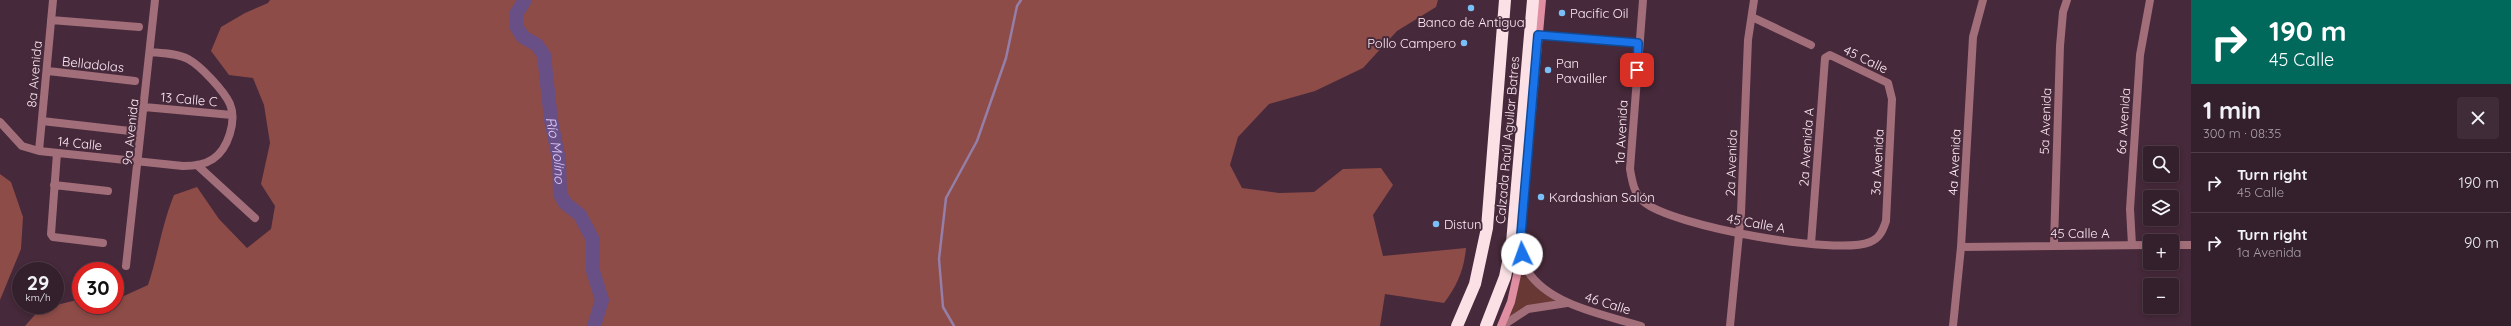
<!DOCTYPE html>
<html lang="en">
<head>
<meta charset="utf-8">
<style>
  body { margin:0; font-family:Quicksand,sans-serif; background:#3f2c38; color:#f1f3f6; height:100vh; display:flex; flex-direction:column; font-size:15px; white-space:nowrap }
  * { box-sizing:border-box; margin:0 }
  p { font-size:13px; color:#a9a2a9 }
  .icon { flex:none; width:22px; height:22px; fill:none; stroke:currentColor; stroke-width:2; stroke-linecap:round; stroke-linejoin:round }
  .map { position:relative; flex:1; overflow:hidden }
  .panel { display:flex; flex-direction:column; background:#341f2c; width:320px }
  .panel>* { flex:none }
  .guide { background:#00695c; color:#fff; overflow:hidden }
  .buttons { position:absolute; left:2143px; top:146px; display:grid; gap:8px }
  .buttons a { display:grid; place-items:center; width:36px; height:36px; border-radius:4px; background:#341f2c; box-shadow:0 2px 6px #0003,0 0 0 1px #4e3d48; font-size:20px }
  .speed { position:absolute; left:12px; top:262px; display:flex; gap:8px; font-size:20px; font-weight:700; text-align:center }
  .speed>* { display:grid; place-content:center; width:52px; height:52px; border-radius:50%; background:#341f2c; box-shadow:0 2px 6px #0003,0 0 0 1px #4e3d48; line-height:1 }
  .speed small { font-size:10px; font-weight:400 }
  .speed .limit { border:6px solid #d22; background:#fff; color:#111 }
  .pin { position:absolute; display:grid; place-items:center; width:34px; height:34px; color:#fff; margin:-17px; border-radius:8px; box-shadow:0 2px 6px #0006 }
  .me { position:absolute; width:44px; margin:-22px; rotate:357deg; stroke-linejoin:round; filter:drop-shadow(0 0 3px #0008) }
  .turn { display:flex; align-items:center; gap:14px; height:84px; padding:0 12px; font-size:18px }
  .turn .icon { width:52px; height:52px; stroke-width:2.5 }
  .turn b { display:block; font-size:28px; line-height:34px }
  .round { display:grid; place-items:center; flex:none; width:42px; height:42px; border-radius:4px; background:#3f2c38 }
  .overview { display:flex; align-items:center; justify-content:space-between; height:68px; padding:0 12px }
  h1 { font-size:24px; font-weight:700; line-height:30px }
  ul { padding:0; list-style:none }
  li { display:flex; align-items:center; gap:12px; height:60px; padding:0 12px; border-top:1px solid #4e3d48 }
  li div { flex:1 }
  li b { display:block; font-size:15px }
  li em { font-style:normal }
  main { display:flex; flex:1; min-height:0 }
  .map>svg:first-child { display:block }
  .green { fill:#683835 }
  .forest { fill:#8e4c48 }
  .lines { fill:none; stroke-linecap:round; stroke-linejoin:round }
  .stream { stroke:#957ea7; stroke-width:2.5 }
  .river { stroke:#684f85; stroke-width:14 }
  .street { stroke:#a26e7a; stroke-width:8 }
  .secondary { stroke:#e08ea2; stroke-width:8 }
  .highway { stroke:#fbe1e6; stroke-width:12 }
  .route-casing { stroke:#114b97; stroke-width:10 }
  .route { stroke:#1a73e8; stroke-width:7 }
  .poi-dot { fill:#79bff8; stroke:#46293a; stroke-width:1.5 }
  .labels { text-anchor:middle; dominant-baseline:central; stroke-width:4; stroke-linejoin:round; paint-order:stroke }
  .poi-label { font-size:13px; fill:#ffecf6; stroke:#46293a; text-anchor:start }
  .street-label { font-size:13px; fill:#ffecf6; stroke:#46293a }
  .water-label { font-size:14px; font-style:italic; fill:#e1cbfd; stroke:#46293a }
</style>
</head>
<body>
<main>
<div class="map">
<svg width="2191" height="326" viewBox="0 0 2191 326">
  <rect width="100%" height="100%" fill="#46293a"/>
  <path class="green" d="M1520,245L1531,277L1567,303L1508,318Z"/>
  <path class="forest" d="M270,0H1438L1436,7L1397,31L1363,68L1315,91L1269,104L1238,137L1230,165L1242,188L1279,193L1314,192L1343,169L1381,168L1393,185L1373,215L1383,256L1466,248C1464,270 1457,286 1444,303L1385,294L1380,326H25L40,309L77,300H81V305H115V300L148,285C158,255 162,224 174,195L197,187L219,219L247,248L271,229L275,206L261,184L270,143L264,105L253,78L229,75L211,51L221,27L245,13L268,3Z
    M0,174L11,182L23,217L21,249L0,300Z"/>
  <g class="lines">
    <path class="stream" d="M954,326L943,307L939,259L946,198L977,141L1006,58L1017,6L1021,0"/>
    <path class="river" id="s1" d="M525,0L516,14V26L523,37L537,45L544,55L551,120L559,160L560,194L565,203L580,215L593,240V271L602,300L594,326"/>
    <path class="street" d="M1643,0L1630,169C1632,181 1634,194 1644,202C1672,226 1837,256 1870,242C1880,238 1883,230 1886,221L1892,99L1888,83L1830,55L1825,58L1811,244
      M1752,17L1811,45
      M51,20L139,27
      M1539,35L1638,43
      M48,71L135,81
      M144,107L232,115
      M42,121L130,131
      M0,122L22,146L39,151L183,166C193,166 204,165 213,159C228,149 237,121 230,104C224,91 201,66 188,59C177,53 162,53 150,52
      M39,151L53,0
      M57,153L51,234L53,237L103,243
      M197,165L255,218
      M54,185L108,191
      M2054,244L2060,46L2063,12L2067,0
      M2132,245L2130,209L2140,55L2150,0
      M2172,245H2191
      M1520,246C1522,254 1523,263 1527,270C1548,305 1605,315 1641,326
      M1961,247L2150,245
      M126,266L155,0
      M1502,326L1528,309L1567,303
      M1730,326L1741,213L1748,40L1754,0
      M1953,326L1961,247L1973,37L1983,0"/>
    <path class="secondary" d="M1501,326L1511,302L1517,275L1542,0"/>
    <path class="highway" d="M1457,326L1475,284L1487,228L1505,0
      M1486,326L1505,277L1512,243L1533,0"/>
  </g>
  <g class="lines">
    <g class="route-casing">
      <path id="route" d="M1522,254L1520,246L1538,35L1638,43L1637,70"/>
    </g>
    <use href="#route" class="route"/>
  </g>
  <g class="poi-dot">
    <circle cx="1471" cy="8" r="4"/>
    <circle cx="1562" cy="13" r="4"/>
    <circle cx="1464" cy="43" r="4"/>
    <circle cx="1548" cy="70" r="4"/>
    <circle cx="1541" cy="197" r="4"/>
    <circle cx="1436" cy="224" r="4"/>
  </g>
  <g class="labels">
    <g class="poi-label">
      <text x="1570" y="13">Pacific Oil</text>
      <text x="1471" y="22" text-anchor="middle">Banco de Antigua</text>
      <text x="1456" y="43" text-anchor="end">Pollo Campero</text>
      <text x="1556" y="63">Pan<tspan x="1556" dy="15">Pavailler</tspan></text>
      <text x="1549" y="197">Kardashian Salón</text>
      <text x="1444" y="224">Distun</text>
    </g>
    <g class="street-label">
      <text transform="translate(1866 59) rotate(26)">45 Calle</text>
      <text transform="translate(93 64) rotate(6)">Belladolas</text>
      <text transform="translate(34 74) rotate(-85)">8a Avenida</text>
      <text transform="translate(189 99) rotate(5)">13 Calle C</text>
      <text transform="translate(2045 121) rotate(-88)">5a Avenida</text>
      <text transform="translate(2123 121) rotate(-86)">6a Avenida</text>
      <text transform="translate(130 132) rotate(-84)">9a Avenida</text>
      <text transform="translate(1621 132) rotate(-87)">1a Avenida</text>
      <text transform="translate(1507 140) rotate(-85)">Calzada Raúl Aguilar Batres</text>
      <text transform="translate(80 143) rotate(6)">14 Calle</text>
      <text transform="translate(1806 147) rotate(-86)">2a Avenida A</text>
      <text transform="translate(1877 162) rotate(-87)">3a Avenida</text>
      <text transform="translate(1954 162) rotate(-87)">4a Avenida</text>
      <text transform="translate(1731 163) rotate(-88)">2a Avenida</text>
      <text transform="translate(1756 223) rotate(10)">45 Calle A</text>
      <text x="2080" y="233">45 Calle A</text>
      <text transform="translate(1608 303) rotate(17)">46 Calle</text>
    </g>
    <g class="water-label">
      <text stroke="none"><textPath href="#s1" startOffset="166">Río Molino</textPath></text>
    </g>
  </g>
</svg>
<div class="buttons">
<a><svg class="icon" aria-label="search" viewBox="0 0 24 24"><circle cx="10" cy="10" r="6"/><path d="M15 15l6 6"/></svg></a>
<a><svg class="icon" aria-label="layers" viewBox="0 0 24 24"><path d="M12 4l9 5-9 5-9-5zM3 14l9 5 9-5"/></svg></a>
<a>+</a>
<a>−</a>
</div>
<div class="speed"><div>29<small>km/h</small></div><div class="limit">30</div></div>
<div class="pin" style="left:1637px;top:70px;background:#d93025"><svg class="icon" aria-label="arrive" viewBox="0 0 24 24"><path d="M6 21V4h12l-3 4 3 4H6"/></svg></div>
<svg class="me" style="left:1522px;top:254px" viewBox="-20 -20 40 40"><circle r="19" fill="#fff"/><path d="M0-13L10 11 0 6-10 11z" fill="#1a73e8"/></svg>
</div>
<section class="panel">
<div class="guide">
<div class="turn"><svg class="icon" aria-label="right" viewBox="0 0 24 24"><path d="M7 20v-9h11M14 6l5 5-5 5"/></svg><div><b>190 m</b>45 Calle</div></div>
</div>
<div class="overview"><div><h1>1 min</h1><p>300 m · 08:35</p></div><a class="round"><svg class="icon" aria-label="close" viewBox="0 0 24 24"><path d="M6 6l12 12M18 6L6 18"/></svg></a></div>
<ul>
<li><svg class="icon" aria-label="right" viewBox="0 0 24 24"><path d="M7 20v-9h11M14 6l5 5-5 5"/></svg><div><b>Turn right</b><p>45 Calle</p></div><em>190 m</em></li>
<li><svg class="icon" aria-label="right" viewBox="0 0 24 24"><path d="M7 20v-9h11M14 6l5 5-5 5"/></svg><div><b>Turn right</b><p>1a Avenida</p></div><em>90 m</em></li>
</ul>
</section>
</main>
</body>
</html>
